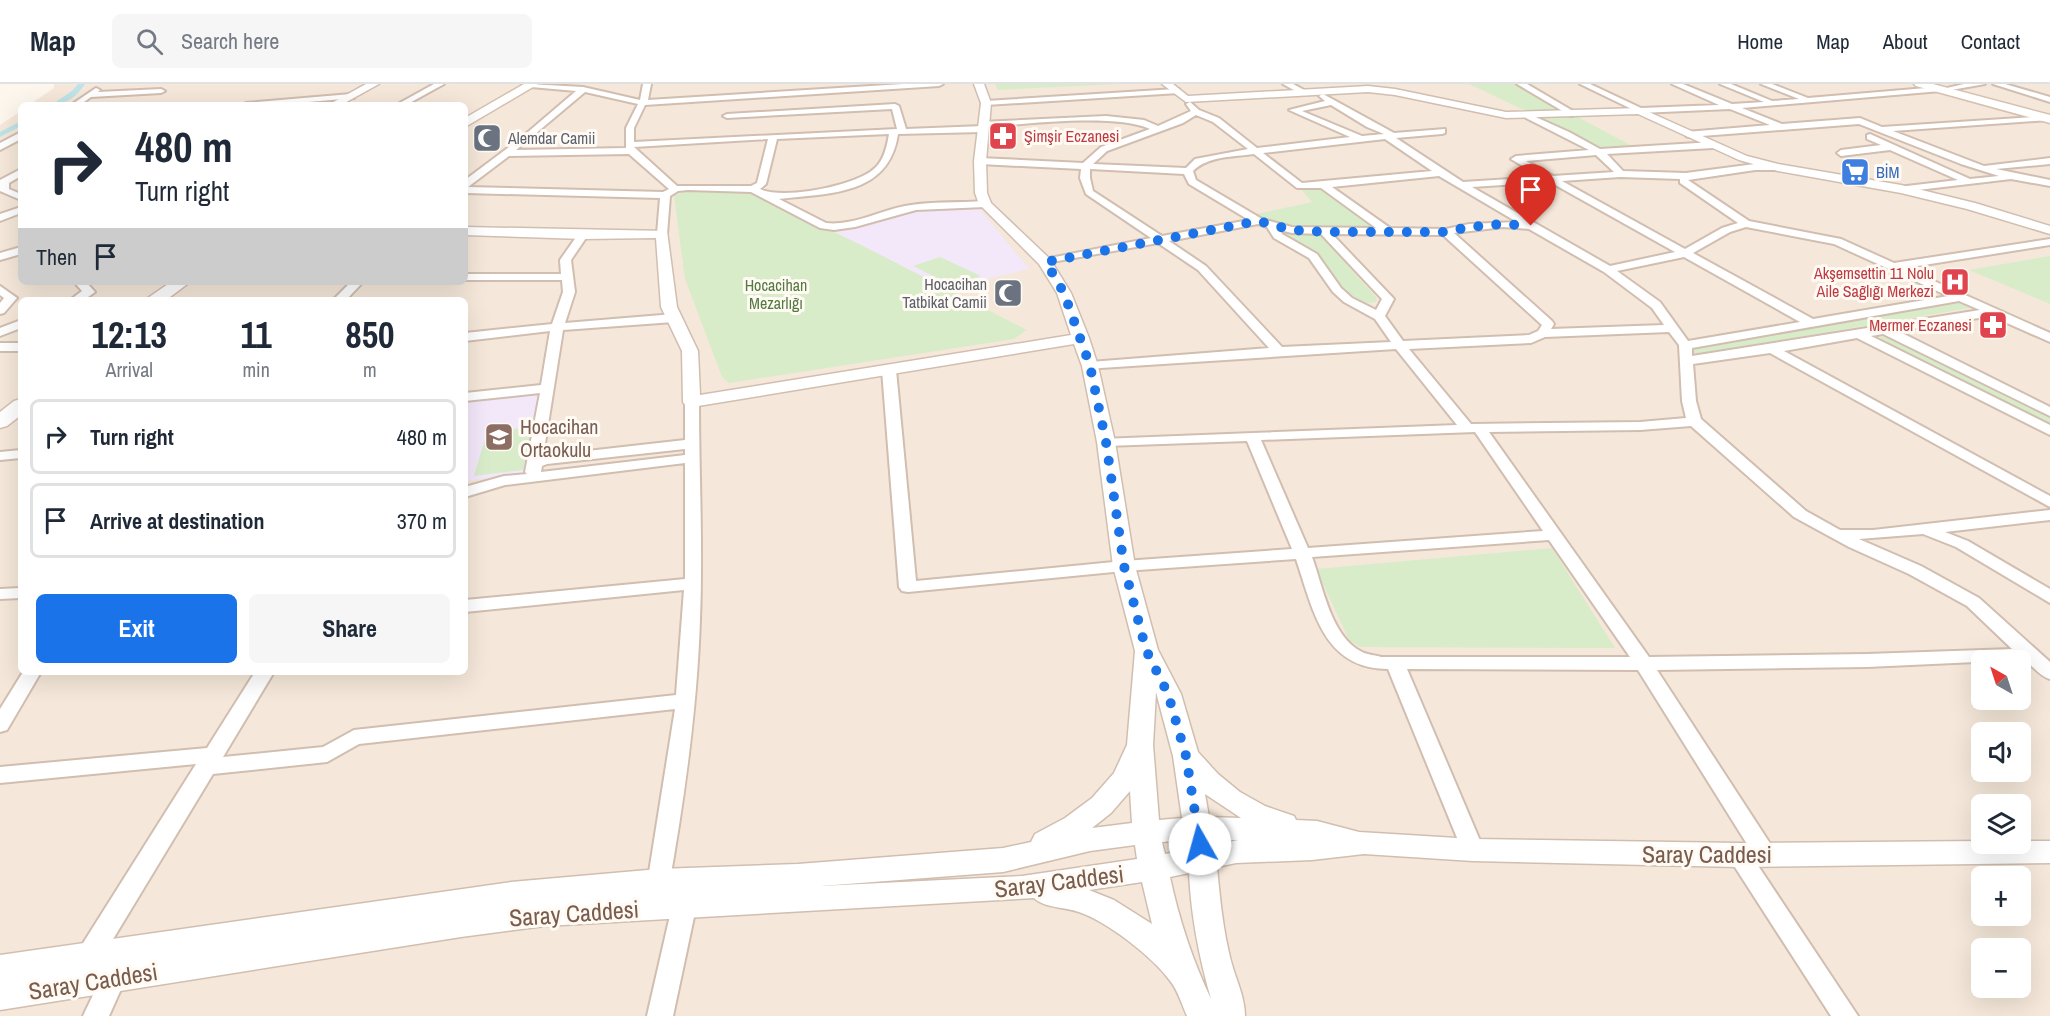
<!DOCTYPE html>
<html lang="en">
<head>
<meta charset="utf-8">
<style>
  body { margin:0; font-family:"Archivo Narrow",sans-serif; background:#f6f6f7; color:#1f2937; height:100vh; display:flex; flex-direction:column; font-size:22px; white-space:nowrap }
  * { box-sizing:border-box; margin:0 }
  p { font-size:20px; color:#747a83 }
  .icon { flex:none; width:33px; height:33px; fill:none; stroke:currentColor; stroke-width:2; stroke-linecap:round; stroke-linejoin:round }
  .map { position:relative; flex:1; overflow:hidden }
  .side { position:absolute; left:18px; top:213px; width:450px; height:378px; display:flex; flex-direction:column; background:#fff; border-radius:9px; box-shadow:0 6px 24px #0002 }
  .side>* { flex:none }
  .hud { position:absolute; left:18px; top:18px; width:450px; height:183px; border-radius:9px; box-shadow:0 6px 24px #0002; background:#fff; color:#1f2937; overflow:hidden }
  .needle { width:39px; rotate:321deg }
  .controls { position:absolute; left:1971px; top:566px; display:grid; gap:12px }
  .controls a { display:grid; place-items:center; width:60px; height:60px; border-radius:9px; background:#fff; box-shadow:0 6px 24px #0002; font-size:30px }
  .pin { position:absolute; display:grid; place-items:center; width:51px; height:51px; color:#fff; margin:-62px -26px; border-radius:50% 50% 50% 0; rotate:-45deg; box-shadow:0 0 6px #0007 }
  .pin .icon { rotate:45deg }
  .me { position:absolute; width:66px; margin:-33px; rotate:353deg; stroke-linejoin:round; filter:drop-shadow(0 0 4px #0008) }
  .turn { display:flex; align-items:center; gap:21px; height:126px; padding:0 18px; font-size:27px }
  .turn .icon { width:78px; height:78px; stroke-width:2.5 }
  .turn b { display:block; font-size:42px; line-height:51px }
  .then { display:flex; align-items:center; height:57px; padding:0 18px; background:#0003; gap:12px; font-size:22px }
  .eta { display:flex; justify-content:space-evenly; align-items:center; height:102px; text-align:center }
  .eta b { font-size:36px; font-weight:700; line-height:42px }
  .action { display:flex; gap:12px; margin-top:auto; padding:12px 18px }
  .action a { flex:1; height:69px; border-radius:9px; background:#1a73e8; color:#fff; font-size:24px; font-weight:700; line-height:69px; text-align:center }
  .action a+a { background:#f6f6f7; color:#1f2937 }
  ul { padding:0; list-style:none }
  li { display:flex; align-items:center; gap:18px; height:75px; margin:0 12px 9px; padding:0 6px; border:3px solid #e0e1e3; border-radius:9px }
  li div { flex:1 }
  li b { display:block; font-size:22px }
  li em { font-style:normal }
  header { display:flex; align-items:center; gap:36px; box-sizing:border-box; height:84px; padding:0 30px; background:#fff; border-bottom:2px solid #e0e1e3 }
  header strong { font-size:28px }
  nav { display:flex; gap:33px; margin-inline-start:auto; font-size:21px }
  .search { width:420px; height:54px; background:#f6f6f7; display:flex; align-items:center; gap:15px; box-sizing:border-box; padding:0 21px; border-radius:9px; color:#747a83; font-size:22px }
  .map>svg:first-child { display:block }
  .residential { fill:#f5e8da; fill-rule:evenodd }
  .education { fill:#f3e8fa }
  .green { fill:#d8ecc9 }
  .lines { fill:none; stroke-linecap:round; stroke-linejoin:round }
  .canal { fill:#bfe3e8; fill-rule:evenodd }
  .minor-casing { stroke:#d1beb0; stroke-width:4 }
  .tertiary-casing { stroke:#d1beb0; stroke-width:3 }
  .secondary-casing { stroke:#d6c0b0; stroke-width:3 }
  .minor { fill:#fff; fill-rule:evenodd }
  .tertiary { fill:#fff; fill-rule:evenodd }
  .secondary { fill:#fff; fill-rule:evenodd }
  .route { stroke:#1a73e8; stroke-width:10; stroke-dasharray:0 18 }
  .labels { text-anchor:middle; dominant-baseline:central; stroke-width:6; stroke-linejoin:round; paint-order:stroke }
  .far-health-label { font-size:16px; fill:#be3a42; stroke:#fffaf3; text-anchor:end }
  .far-worship-label { font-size:16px; fill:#5b616d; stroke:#fffaf3; text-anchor:start }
  .far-shop-label { font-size:16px; fill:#366cbe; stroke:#fffaf3; text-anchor:start }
  .far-park-label { font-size:16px; fill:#537a41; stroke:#fffaf3 }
  .education-label { font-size:20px; fill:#785e54; stroke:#fffaf3; text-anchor:start }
  .near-street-label { font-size:24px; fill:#7a5c4d; stroke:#fffaf3 }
</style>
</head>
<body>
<header>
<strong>Map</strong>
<div class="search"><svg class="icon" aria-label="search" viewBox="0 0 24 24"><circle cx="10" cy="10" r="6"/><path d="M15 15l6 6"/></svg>Search here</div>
<nav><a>Home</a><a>Map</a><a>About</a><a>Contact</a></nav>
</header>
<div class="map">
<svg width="2050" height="932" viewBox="0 0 2050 932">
  <rect width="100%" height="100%" fill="#fdf6ec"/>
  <path class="residential" d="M54,0H2050V932H0V41L21,27V198H465V21H29L54,4ZM21,216H465V588H21ZM1982,576H2020V615H1982ZM1982,648H2020V687H1982ZM1982,720H2020V759H1982ZM1982,792H2020V831H1982ZM1982,864H2020V903H1982Z"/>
  <path class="education" d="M977,122L1029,185L946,204L834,148L908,126Z
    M544,306L525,390L465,397V315Z"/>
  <path class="green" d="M995,0H1120L998,6Z
    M1469,0H1517L1566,28H1528Z
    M1574,31L1634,63L1598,65L1538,33Z
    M1319,103L1371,142C1350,147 1270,142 1252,131L1312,118L1300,104Z
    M694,104L747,106L865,163L1027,246L1014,255L729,299L722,293L685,195L674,112Z
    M1281,148L1317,149L1320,151L1376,213L1377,217C1351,229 1333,185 1317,171C1307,161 1291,158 1281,148Z
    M2050,172V220L1969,186Z
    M940,173L981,192L953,202L913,182Z
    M1959,219L1970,224L1692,271L1690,264Z
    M1887,252L2050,332V343L1875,255Z
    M533,343L523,386L474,392L487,348Z
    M1552,464L1615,564L1360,563L1349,556L1316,485Z"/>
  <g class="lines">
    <path class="canal" d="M78,0H85C77,12 66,21 51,21L72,7Z
      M21,37V42L0,53V48Z"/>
    <g class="minor-casing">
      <path id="minor" d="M434,0H444L406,21H396Z
        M528,0L583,3L640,16L643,0H651L648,16L903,0H943L939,2L645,21L634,44V58L897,45L892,25L727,34L723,32L727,30L895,20L899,22L906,45L983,42L987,45L983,48L898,50C889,112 829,109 779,115L826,139C854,142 878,127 905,122C931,117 958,119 985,117L990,120L985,123L916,126L855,143L834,146L820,144L751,108L688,106L678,107L670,112L667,150L662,153L657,150L660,114L465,109V96L521,54L576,7L531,3ZM585,8L638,20L626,44V64L516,66ZM889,50C887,62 884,76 875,84C857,102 782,116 760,105L766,100L777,55ZM768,55L757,99L751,102H677L634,63ZM629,70L669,105L663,108L468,103L509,72Z
        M1283,0H1293L1306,7L1299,9Z
        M1517,0H1527L1578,30L1571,32Z
        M1580,0H1590L1641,24L1719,21L1672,0H1683L1732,20L1764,18L1720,0H1731L1772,17L1799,15L1761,0H1772L1808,14L1938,3H1941V7L1742,24L1782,40L1860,34L1882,43L2050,32L2048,36L1893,47L1984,82L2050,74V80L1996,85L2050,96V102L2011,95L1901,108L1896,105L1898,103L1958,96L1890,66L1841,72L1837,69L1841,66L1881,61L1867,55V51L1870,50L1970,95L1999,92L1961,80L1859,40L1689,53L1686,52V48L1770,41L1730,25L1640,29Z
        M1964,0H1985L1951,6L1947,4Z
        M1993,0H2005L2050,13V18Z
        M96,4L100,6L98,8L161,5L165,7L161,9L91,13L80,21H71Z
        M1176,5H1179V9L986,21L982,19L986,17Z
        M351,10H354V14L274,21H242L246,19Z
        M1323,10L1394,49L1445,45V49L1442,50L1396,54L1463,98L1541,93L1511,75L1516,72L1589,66L1526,34L1525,32L1529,30L1569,48L1600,65L1713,58L1717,61L1713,64L1607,70L1623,87L1686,89L1755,80L1781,81V85L1778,86H1755L1688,96L1749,137L1841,155L1894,179L2050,155V161L1905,184L2050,249V258L1991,232L1898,247L2050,323V332L1883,250L1871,252L2050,341V351L1857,254L1784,267L2050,412V423L1770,269L1693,280L1696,317L1701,335L1806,427L1840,446H1873L2050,426V436L1945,448L1968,457L2050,505V519L1956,463L1923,450L1859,455L1921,482L1979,514L2050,578V595C2038,592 2031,577 2020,576L1867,583L1657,586L1773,764L1776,770L1773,776L1765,779L1757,776L1638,586L1407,585L1484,766L1481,772L1473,775L1465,772L1462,766L1388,585C1323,585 1313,525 1296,475L1124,487L908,508L902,507L899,503L882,286L884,283H894L896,286L916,497L1124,477L1292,465L1247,357L1106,362L1099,358L1101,355L1457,341L1396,265L1085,285L1083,282L1090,278L1269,264L1198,186L1158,159L1041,180L1039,178L1045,175L1151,154L1086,110L1080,94L1081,85L980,80L975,77L980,74L1083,79L1101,63L1150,45C1115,29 1026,40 985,43L981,40L982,38L1106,32L1144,36L1158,42L1191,27L1186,20L1190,18L1199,26L1219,34L1257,64L1350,53L1289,26L1325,17L1319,12ZM1331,21L1367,43L1384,50L1362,52L1302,27ZM1196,31L1213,38L1248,65L1195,75L1186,84L1093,80L1107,67L1183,39ZM1385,55L1432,87L1302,99L1263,69ZM1254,70L1297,104H1321L1376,144L1292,143L1262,135L1196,96L1193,87C1208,72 1233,73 1254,70ZM1596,71L1614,88L1553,92L1526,77ZM1090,85L1184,90L1189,100L1249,136L1162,152L1093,107L1090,94ZM1439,92L1517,138L1469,140L1446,145L1390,144L1332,103ZM1620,93L1680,95V99L1738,139L1722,144L1685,165L1562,97ZM1550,98L1675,168L1610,182L1472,103ZM1258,140L1267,143L1274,154L1309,174L1333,208L1344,218L1375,235L1391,258L1282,263L1206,182L1169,157ZM1503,143L1529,145L1604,188L1652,224L1664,241L1551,245L1554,240L1552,237L1454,149ZM1746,143L1834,160L1948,212L1813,235L1693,169L1730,148ZM1280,146L1292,149L1321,150L1382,215L1376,226L1352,214L1341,204L1317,170L1282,150ZM1332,150L1443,151L1542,241L1538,247L1529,251L1403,257L1385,232L1394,215ZM1684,173L1800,238L1688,257L1660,218L1617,187ZM1959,217L1980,226L1692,272V264ZM1669,248L1679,261L1682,317L1686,334L1640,338L1471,340L1409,265L1531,259L1545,253ZM1691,342L1794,433L1849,463L1909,490L1967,522L2012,565L1867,570L1649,573L1489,348L1640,346ZM1475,348L1543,447L1308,464L1261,356ZM1549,456L1630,573H1381C1375,571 1368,571 1362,568C1331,553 1323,503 1312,473Z
        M21,48V55L0,66V59Z
        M21,85V92L9,99V105L21,110V116L0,107V96Z
        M21,123V129L0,137V130Z
        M583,148L588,151L571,176L575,208L565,239L674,230L680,234L674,238L563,246L543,372L685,356V318L692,314L699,318C699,391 703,463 700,536C697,627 684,717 668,807L665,814L657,817L649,814L646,807L675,625L359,660L327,678L213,690L98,880L89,883L80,880L77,872L80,864L196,680L0,699V683L207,664L255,588H274L223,673L323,663L354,646L676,611L684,506L465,528V516L685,495V379L505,401L465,413V403L504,392L527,390L525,388L540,309L465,317V309L541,301L550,247L465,257V249L552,240L563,208L562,196H465V190H561L560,176L579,149ZM685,365V371L541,388L542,382L547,380Z
        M21,163V170L0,176V169Z
        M74,198H86L95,208L84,216H70L82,207Z
        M351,198H363L346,216H333Z
        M0,202L17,214L4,229L0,230V219L4,214L0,211Z
        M21,236V244L0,252V244Z
        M0,259H21V267H0Z
        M21,366V374L0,376V368Z
        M21,504V514L0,515V505Z
        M23,588H41L7,646L0,648V625Z
        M1739,762L1747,765L1858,932H1831L1731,777L1728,771L1731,765Z
        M686,804L694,807L698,814L673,932H647L674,814L678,807Z
        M114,883L123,886L126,894L109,932H83L105,886Z"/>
    </g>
    <g class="tertiary-casing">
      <path id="tertiary" d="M366,0H379L341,21H328Z
        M974,0H984L991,19L986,77L987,109L991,119L1050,175L1071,209L1089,254L1098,282L1115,358L1135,482L1158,566L1181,610L1198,668L1218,690L1240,708L1265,722L1294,732L1296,736L1317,737L1359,748L1473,755L1739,759L1982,757V759H2020V757H2050V779L1739,783L1473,777L1364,770L1312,776L1236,779L1217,783C1220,815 1223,846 1231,877C1236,896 1245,913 1245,932H1187C1182,921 1178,907 1171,898C1153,873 1108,838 1079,828C1065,823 1044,824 1034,814L545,842L461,853L0,926V871L511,798L659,785L798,780L1003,764L1031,758L1035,750L1065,734L1092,714L1114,689L1127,661L1135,567L1113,482L1097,358L1082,282L1074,260L692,323L686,322L683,318L682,267L661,223L656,154L583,155L465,151V143L667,147L677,223L698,267L700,311L1071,251L1057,209L1039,180L979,120L975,109L974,77L981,19ZM1156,608L1173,672L1182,734L1159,736L1153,661ZM1130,707L1132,739L1092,744L1111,729ZM1205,710L1241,734L1209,733ZM1185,756L1186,766L1165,770L1162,758ZM1213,756H1238L1214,761ZM1135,761L1137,775L1022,792L821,802L1003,788L1090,767ZM1189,789C1191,832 1199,873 1211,915C1192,875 1179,835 1170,793ZM1142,798L1152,840L1114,816L1089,806Z
        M1162,0H1173L1188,12L1368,2L1395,5L1506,28L1640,24L1747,72L1778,80L1901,101L1975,119L2050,142V150L1967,125L1901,109L1778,87L1739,76L1638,30L1506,34L1395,11L1368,8L1186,18Z"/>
    </g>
    <g class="secondary-casing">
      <path id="secondary" d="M524,0H538L465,43V34Z
        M1914,0H1933L2050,31V39L1916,2Z
        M171,198H190L166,216H145Z
        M21,315V331L7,342L0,344V328L14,317Z"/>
    </g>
    <use href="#minor" class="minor"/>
    <use href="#tertiary" class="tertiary"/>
    <use href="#secondary" class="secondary"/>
  </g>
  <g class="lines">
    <path class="route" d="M1200,760L1186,672L1168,610L1146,566L1124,482L1106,358L1090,282L1064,209L1046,178L1258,137L1292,146L1325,148H1446L1469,143L1503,140L1531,142"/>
  </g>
  <defs>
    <g id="pharmacy-square" transform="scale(1.5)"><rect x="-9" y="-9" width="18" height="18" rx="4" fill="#e0444e" stroke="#fffaf3"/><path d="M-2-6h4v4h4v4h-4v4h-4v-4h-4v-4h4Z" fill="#fff"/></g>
    <g id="mosque-square" transform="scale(1.5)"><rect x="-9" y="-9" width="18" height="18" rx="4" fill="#6b7280" stroke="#fffaf3"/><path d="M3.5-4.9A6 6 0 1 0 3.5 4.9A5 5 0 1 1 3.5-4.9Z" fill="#fff"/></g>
    <g id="supermarket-square" transform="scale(1.5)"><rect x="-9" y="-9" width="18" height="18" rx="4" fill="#3f7fe0" stroke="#fffaf3"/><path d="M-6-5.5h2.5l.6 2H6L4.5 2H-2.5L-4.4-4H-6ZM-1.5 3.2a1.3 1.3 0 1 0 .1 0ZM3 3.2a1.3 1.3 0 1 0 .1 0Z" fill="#fff"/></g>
    <g id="hospital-square" transform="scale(1.5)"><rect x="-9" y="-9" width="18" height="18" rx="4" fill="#e0444e" stroke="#fffaf3"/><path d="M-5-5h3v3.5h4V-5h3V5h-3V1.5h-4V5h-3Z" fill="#fff"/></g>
    <g id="school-square" transform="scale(1.5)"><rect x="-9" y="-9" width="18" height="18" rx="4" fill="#8d6e63" stroke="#fffaf3"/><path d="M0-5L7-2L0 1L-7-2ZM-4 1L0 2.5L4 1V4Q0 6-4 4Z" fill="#fff"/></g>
  </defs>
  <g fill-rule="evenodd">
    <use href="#pharmacy-square" x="1003" y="52"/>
    <use href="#mosque-square" x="487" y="54"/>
    <use href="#supermarket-square" x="1855" y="88"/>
    <use href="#hospital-square" x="1955" y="198"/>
    <use href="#mosque-square" x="1008" y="209"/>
    <use href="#pharmacy-square" x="1993" y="241"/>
    <use href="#school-square" x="499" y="353"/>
  </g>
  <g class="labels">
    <g class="far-health-label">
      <text x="1024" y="52" text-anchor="start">Şimşir Eczanesi</text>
      <text x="1934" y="189">Akşemsettin 11 Nolu<tspan x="1934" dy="18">Aile Sağlığı Merkezi</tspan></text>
      <text x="1972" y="241">Mermer Eczanesi</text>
    </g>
    <g class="far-worship-label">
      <text x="508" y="54">Alemdar Camii</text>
      <text x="987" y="200" text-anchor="end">Hocacihan<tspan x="987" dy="18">Tatbikat Camii</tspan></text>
    </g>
    <g class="far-shop-label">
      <text x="1876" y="88">BİM</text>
    </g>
    <g class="far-park-label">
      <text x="776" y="201">Hocacihan<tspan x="776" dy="18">Mezarlığı</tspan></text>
    </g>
    <g class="education-label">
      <text x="520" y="342">Hocacihan<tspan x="520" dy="23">Ortaokulu</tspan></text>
    </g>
    <g class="near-street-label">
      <text x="1707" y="770">Saray Caddesi</text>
      <text transform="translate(1059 797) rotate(-7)">Saray Caddesi</text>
      <text transform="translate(574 829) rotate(-4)">Saray Caddesi</text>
      <text transform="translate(93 897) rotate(-9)">Saray Caddesi</text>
    </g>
  </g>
</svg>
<div class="controls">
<a><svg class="needle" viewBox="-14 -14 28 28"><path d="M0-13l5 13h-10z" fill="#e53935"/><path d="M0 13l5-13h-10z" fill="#747a83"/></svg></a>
<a><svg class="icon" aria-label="sound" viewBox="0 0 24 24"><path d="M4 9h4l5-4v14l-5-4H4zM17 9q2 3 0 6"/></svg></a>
<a><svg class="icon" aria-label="layers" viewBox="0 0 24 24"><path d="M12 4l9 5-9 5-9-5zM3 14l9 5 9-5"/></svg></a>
<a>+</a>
<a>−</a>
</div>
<div class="pin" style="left:1531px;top:142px;background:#d93025"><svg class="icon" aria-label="arrive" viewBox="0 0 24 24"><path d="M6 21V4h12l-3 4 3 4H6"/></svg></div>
<svg class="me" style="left:1200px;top:760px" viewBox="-20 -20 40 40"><circle r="19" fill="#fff"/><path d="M0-13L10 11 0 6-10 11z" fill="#1a73e8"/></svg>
<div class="hud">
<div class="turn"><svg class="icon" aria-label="right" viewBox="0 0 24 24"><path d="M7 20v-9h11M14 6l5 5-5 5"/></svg><div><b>480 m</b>Turn right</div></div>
<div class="then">Then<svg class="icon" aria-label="arrive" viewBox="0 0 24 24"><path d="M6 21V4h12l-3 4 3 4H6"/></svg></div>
</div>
<section class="side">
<div class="eta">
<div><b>12:13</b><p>Arrival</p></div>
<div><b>11</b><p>min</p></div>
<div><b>850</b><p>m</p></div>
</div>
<ul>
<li><svg class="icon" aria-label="right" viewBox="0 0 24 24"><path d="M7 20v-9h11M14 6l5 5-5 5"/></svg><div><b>Turn right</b></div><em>480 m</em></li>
<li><svg class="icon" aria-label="arrive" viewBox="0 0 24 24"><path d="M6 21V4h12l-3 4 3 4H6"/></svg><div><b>Arrive at destination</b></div><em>370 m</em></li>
</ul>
<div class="action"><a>Exit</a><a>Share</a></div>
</section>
</div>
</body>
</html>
